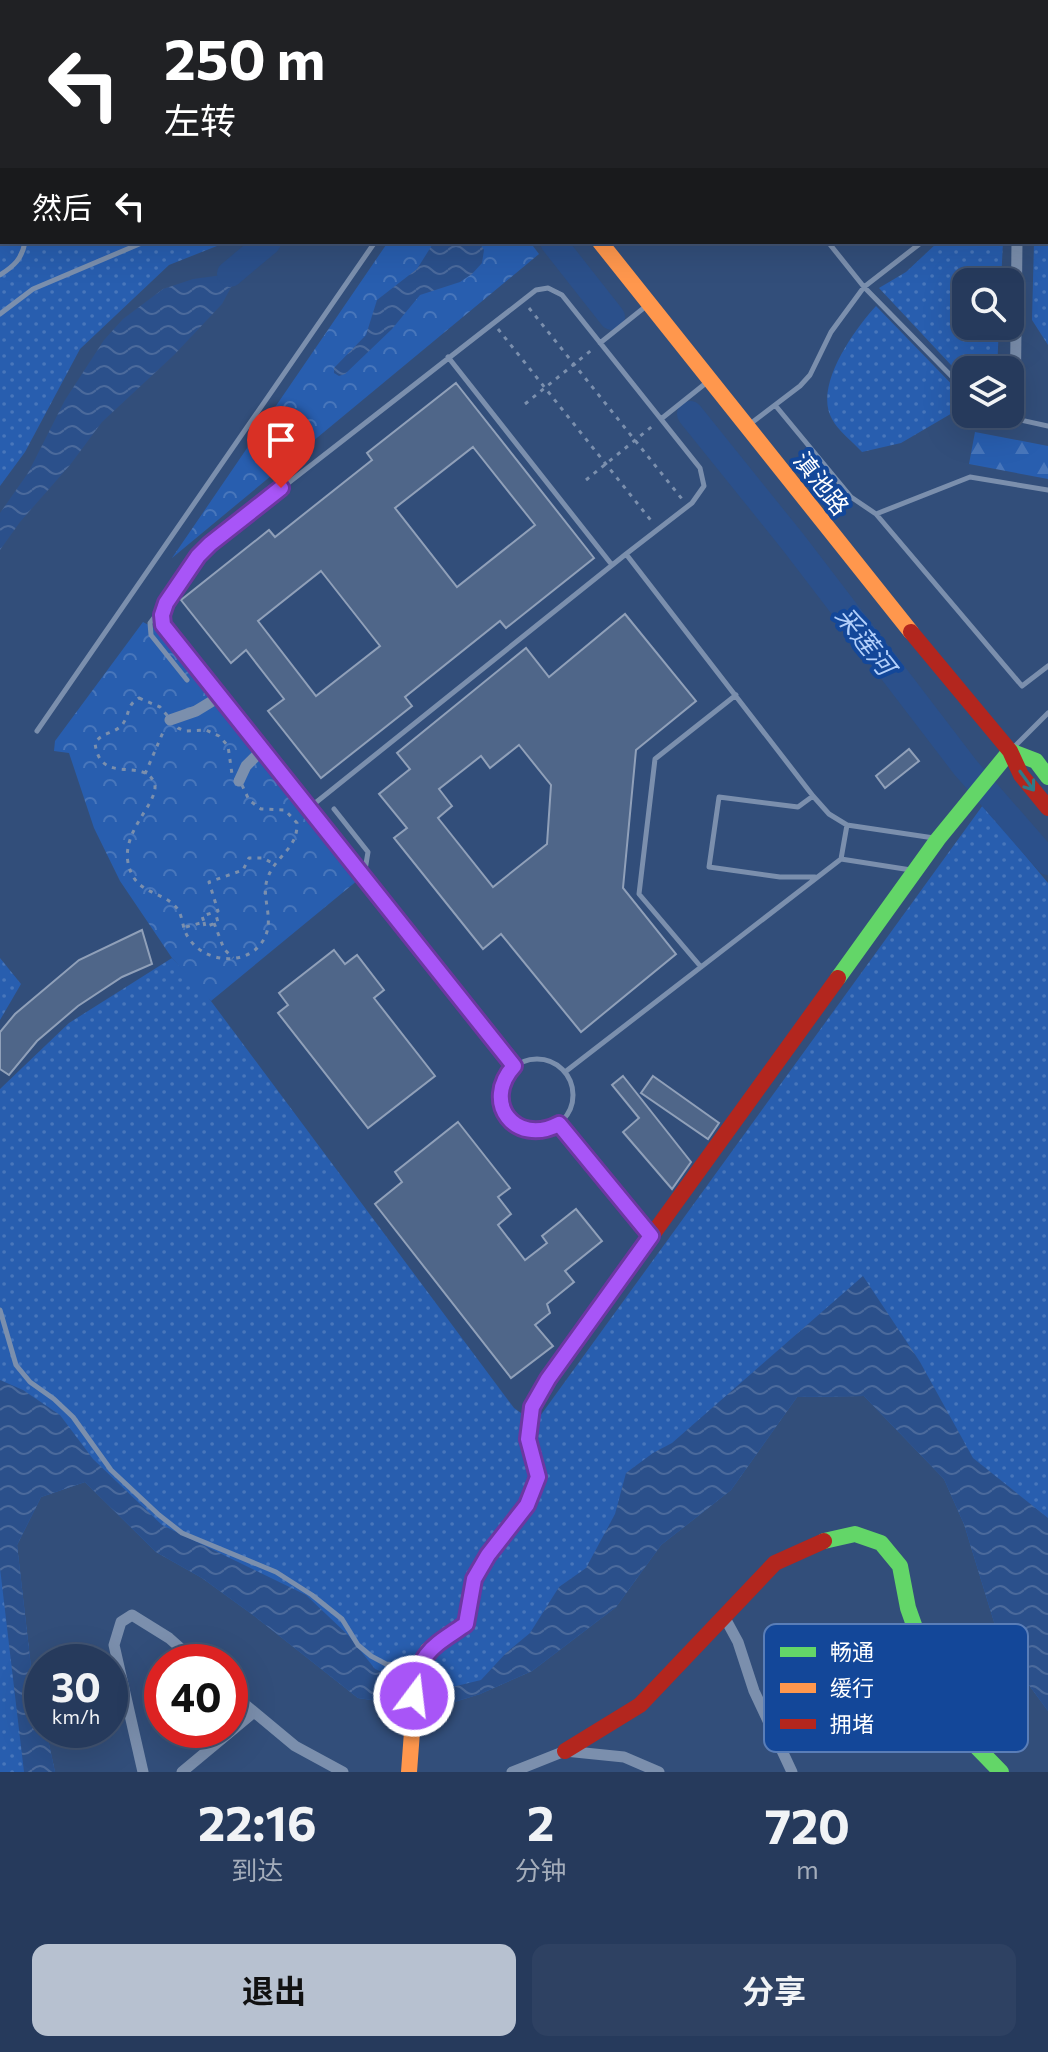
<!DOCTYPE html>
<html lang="zh">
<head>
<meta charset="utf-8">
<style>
  body { margin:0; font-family:Commissioner,"Noto Sans SC",sans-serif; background:#2e4162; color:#f1f3f6; height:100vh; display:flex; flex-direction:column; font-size:30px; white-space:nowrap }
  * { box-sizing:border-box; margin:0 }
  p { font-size:26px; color:#a4adbb }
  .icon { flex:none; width:44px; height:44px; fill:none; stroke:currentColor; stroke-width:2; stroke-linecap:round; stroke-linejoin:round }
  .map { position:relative; height:1772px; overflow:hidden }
  .sheet { display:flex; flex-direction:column; background:#263a5c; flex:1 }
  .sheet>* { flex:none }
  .top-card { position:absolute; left:0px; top:0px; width:1048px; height:244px; box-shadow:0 8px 32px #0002,0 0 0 2px #425472; background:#202124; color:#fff; overflow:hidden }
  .buttons { position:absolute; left:952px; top:268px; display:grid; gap:16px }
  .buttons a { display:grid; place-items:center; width:72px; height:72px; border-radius:16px; background:#263a5c; box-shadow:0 8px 32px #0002,0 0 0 2px #425472; font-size:40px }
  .speed { position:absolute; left:24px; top:1644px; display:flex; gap:16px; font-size:40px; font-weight:700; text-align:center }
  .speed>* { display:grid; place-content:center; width:104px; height:104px; border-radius:50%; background:#263a5c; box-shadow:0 8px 32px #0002,0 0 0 2px #425472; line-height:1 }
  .speed small { font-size:20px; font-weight:400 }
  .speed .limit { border:12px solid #d22; background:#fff; color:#111 }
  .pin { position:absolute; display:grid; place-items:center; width:68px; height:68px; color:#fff; margin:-82px -34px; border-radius:50% 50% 50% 0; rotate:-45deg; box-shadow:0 0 8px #0007 }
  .pin .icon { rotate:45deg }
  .me { position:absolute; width:88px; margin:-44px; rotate:15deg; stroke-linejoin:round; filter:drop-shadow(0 0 6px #0008) }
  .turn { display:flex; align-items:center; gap:28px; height:168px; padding:0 32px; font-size:36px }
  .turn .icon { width:104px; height:104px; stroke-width:2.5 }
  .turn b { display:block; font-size:56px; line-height:68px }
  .then { display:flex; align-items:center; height:76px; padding:0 32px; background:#0003; gap:16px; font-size:30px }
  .eta { display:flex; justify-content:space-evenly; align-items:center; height:136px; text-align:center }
  .eta b { font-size:48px; font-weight:700; line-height:56px }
  .button { display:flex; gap:16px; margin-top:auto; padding:16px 32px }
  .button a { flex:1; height:92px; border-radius:16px; background:#b7c1d0; color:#111; font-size:32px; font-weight:700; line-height:92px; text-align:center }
  .button a+a { background:#2e4162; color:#f1f3f6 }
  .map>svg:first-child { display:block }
  .grass { fill:url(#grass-dots) }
  .forest { fill:url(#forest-firs) }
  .park { fill:url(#park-crowns) }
  .water { fill:url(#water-waves) }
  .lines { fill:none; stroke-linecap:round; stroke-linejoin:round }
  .river { stroke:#2b508b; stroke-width:26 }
  .building { fill:#4f6689; stroke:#90a0b9; stroke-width:2; fill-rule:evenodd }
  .path { stroke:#7b8fad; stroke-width:3; stroke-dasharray:4 6; stroke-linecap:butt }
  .lane { stroke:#7b8fad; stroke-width:5 }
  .street { stroke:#7b8fad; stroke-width:11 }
  .fast { stroke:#63d668; stroke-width:16 }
  .slow { stroke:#ff974d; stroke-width:16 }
  .jam { stroke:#b3261e; stroke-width:16 }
  .oneway { stroke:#2f7988 }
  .route-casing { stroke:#6d37a1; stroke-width:20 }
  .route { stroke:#a855f7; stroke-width:14 }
  .labels { text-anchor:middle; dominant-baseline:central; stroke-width:8; stroke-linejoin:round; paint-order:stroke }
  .street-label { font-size:24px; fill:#fff; stroke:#134799 }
  .water-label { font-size:26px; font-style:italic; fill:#b2cffa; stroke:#134799 }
  .key { fill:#134799; stroke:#5a7eb8; stroke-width:2 }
  .key-label { font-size:22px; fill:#fff }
</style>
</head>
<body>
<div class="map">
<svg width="1048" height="1772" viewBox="0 0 1048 1772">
  <defs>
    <pattern id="grass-dots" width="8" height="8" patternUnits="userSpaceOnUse" patternTransform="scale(2)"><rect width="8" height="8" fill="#285eaf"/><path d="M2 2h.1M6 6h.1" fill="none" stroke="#4876bb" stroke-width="1.8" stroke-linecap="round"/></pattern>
    <pattern id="forest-firs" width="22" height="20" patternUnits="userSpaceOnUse" patternTransform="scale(2)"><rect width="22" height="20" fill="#285eaf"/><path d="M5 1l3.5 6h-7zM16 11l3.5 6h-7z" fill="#4876bb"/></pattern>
    <pattern id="park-crowns" width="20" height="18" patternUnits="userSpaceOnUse" patternTransform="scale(2)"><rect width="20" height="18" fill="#285eaf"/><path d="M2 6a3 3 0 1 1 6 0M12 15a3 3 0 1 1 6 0" fill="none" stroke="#4876bb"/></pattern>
    <pattern id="water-waves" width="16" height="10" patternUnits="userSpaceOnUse" patternTransform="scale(2)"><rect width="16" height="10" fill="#2b508b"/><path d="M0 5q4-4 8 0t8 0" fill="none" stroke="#4b6a9c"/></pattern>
  </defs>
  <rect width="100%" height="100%" fill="#324e7a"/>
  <path class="grass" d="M0,0L347,2H2V242H227L169,265L80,349L25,452L0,486Z
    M1048,200V345L1032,320L1034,242H1046Z
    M938,242H1003L1001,282H966V326H999L997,370H966V381L879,288L906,272Z
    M876,306L966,399V405L901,443L862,452C853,442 838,431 832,419C813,386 855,329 876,306Z
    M983,805L1048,883V1711L1002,1648L964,1524L944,1479L864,1396L797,1397L731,1490L661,1545L616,1607L532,1671L480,1694L432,1709L358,1698L253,1615L202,1578L156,1552L85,1482L41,1497L17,1545L31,1667L42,1714V1730H46L55,1772H0V1089L69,1023L172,958L202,989L514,1408L535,1423Z
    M0,958L21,984L0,1020Z"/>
  <path class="forest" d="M975,432L1048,446V479L969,464Z"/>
  <path class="park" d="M991,0H1048V73L1046,2Z
    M388,242H530L539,254L172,558Z
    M143,622L160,631L358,880L211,1001L172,958L120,881L94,828L69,753L54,751L55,741Z"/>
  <path class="water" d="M0,0H191L192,2H2L0,94Z
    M434,242H479L484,250L482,263L472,274L460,282L420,295L392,329L345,374L339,376L334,373V368L366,335L377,300L417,269Z
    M230,274L236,278L222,304L174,355L102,422L70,465L20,522L0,550V513L28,473L65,400L104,340L123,319L163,289L193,279Z
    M863,1276L920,1362L973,1458L1048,1518V1711L1002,1648L964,1524L944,1479L864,1396L797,1397L731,1490L661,1545L616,1607L532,1671L480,1694L432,1709L358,1698L253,1615L202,1578L156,1552L85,1482L41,1497L17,1545L31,1667L42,1714V1730H46L55,1772H24L0,1568V1380L23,1390L60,1415L93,1459L162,1525L306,1595L349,1636L375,1669L401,1680L448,1688L481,1680L506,1653L530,1633L559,1587L586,1568L615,1514L626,1473L653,1453L672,1443Z"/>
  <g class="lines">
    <path class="river" d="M361,0L363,2
      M553,242L612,317
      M230,274L268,242
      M690,414L793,542L965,767L1048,862"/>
  </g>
  <path class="building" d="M456,383L594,558L506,628L500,621L405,697L412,706L321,778L268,711L284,699L246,650L231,663L181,600L269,530L275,537L372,460L367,453ZM473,447L535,525L457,587L395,508ZM321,571L380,646L316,696L258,621Z
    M625,614L696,701L636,750L623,888L676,954L581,1032L501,934L483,949L394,838L407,828L379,794L410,769L397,753L526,648L549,677ZM519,745L551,785L547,844L493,887L438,818L452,806L439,789L481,756L490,768Z
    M909,749L919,761L885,788L876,776Z
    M142,930L152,964L122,977L78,1006L37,1041L9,1075L0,1069V1032L15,1014L79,960Z
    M334,950L345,964L357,955L384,990L374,998L435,1076L368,1128L278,1013L288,1005L279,993Z
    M623,1076L691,1162L672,1189L623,1132L639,1118L612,1085Z
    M653,1076L719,1123L708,1139L641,1093Z
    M458,1122L510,1188L498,1197L511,1214L498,1225L525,1260L547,1243L542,1236L576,1209L602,1241L565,1271L574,1282L547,1304L550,1313L535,1325L553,1346L511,1378L375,1204L402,1182L395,1172Z"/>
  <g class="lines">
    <path class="path" d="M1046,14L1048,13
      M529,308L682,499
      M498,329L653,523
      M525,404L594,348
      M586,480L655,424
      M139,698L160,707L178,728L185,731L206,730L219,736L228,746L232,774L242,785L249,800L261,809L285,810L297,823C298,850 274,856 267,880C261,899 275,919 264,939C249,967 204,964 188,937C181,927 184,914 174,905C161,893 144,893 134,878C109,837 163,803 154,782C142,757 100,786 95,743C102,732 114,734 122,725C130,715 126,705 139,698Z
      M145,774L164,730
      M204,922L205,927L218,922L215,912
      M214,923L224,949L233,958
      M186,927L204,922L202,916L218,911L209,882L243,870L249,858H263L274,864"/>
    <path class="lane" d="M324,0L326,2
      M652,0V2
      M844,0L846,2
      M951,0L954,2
      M782,2L783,0
      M931,2L933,0
      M0,106L2,107
      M1046,109L1048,107
      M828,242L864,287L966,391
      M0,275C14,266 22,259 25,242
      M0,314L33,289L144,242
      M600,343L645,307
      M448,357L612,565
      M775,405L851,497L876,514L970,477L1048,490
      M993,414L1048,426
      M661,419L706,383
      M750,424L800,386L810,375L831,332L864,287L922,242
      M876,514L1022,686L1048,666
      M163,606L150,623L151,635L187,680
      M37,731L375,242
      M1012,749L1048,713
      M813,796L798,807L719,797L709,867L780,877H815
      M309,808L166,631C163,626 161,620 162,613C166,593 196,559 210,544L536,290L548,288L562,295L700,468L704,486L692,503L626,554
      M334,809L368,852L364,876
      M847,825L934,838
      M841,859L911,870
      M701,967L639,894L655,759L736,695
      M501 1095a36 36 0 1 1 72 0a36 36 0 1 1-72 0Z
      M514,1066L309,808L626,554L813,796L829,814L847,825L841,859L565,1072
      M559,1124L648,1233
      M0,1310L16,1365L30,1382L54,1399L73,1417L111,1470L159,1515L182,1533L276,1572L312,1595L342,1619L358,1645L371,1656L386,1664L418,1667"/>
    <path class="street" d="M1015,420L1017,242
      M170,720L196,711L219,697
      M239,781L246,766L262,750
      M725,1618L738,1642L754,1691L792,1772
      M230,1692L295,1746L343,1772
      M143,1772L114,1645L121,1622L132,1615L169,1638L196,1662
      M182,1772L254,1712
      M512,1772L565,1751L624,1757L659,1772"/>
    <path class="fast" d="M409,0L411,2
      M1010,751L1036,761L1048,777
      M838,978L938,839L1010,751
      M824,1541L855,1534L881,1543L900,1566L908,1608L931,1673L963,1733L1001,1772"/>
    <path class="slow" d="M600,242L911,632
      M409,1772L416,1678L428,1650L466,1624L474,1579L488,1555L527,1505L538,1477L528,1439L532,1407L548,1379L587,1325"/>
    <path class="jam" d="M911,632L1010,751L1021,775L1048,808
      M587,1325L838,978
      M565,1751L640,1705L775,1563L824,1541"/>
  </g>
  <defs><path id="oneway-shaft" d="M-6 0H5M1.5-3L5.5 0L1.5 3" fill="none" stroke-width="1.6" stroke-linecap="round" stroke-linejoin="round" transform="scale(2)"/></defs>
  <use class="oneway" href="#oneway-shaft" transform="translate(1027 781) rotate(54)"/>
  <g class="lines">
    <g class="route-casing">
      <path id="route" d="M281,488L210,544L198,556L166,603L162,615L163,625L514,1066C481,1102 515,1147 559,1124L651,1236L548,1379L532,1407L528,1439L538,1477L527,1505L488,1555L474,1579L466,1624C431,1648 419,1651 414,1696"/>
    </g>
    <use href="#route" class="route"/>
  </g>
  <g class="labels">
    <g class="street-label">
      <text transform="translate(822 483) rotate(52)">滇池路</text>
    </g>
    <g class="water-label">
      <text transform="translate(866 640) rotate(52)">采莲河</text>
    </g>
  </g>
  <rect x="764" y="1624" width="264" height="128" rx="12" class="key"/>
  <rect x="780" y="1647" width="36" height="10" fill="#63d668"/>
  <rect x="780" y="1683" width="36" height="10" fill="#ff974d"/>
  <rect x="780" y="1719" width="36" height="10" fill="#b3261e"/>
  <g class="key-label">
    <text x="830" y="1660">畅通</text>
    <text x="830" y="1696">缓行</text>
    <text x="830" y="1732">拥堵</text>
  </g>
</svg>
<div class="buttons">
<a><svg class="icon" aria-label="search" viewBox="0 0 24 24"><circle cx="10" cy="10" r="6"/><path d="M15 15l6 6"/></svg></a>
<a><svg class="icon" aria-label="layers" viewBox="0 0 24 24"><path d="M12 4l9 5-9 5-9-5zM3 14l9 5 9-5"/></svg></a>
</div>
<div class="speed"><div>30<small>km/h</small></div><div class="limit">40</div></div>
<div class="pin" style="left:281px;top:488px;background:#d93025"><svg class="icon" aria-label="arrive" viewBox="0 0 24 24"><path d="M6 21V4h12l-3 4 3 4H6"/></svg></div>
<svg class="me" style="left:414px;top:1696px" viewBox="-20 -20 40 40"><circle r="17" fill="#a855f7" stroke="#fff" stroke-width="3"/><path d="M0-11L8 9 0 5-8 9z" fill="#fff"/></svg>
<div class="top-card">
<div class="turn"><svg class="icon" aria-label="left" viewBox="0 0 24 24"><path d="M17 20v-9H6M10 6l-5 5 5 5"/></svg><div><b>250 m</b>左转</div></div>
<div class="then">然后<svg class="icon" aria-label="left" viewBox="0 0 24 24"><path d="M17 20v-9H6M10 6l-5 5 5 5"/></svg></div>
</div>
</div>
<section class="sheet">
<div class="eta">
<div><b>22:16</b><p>到达</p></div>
<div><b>2</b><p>分钟</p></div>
<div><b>720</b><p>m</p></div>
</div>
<div class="button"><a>退出</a><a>分享</a></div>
</section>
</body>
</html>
